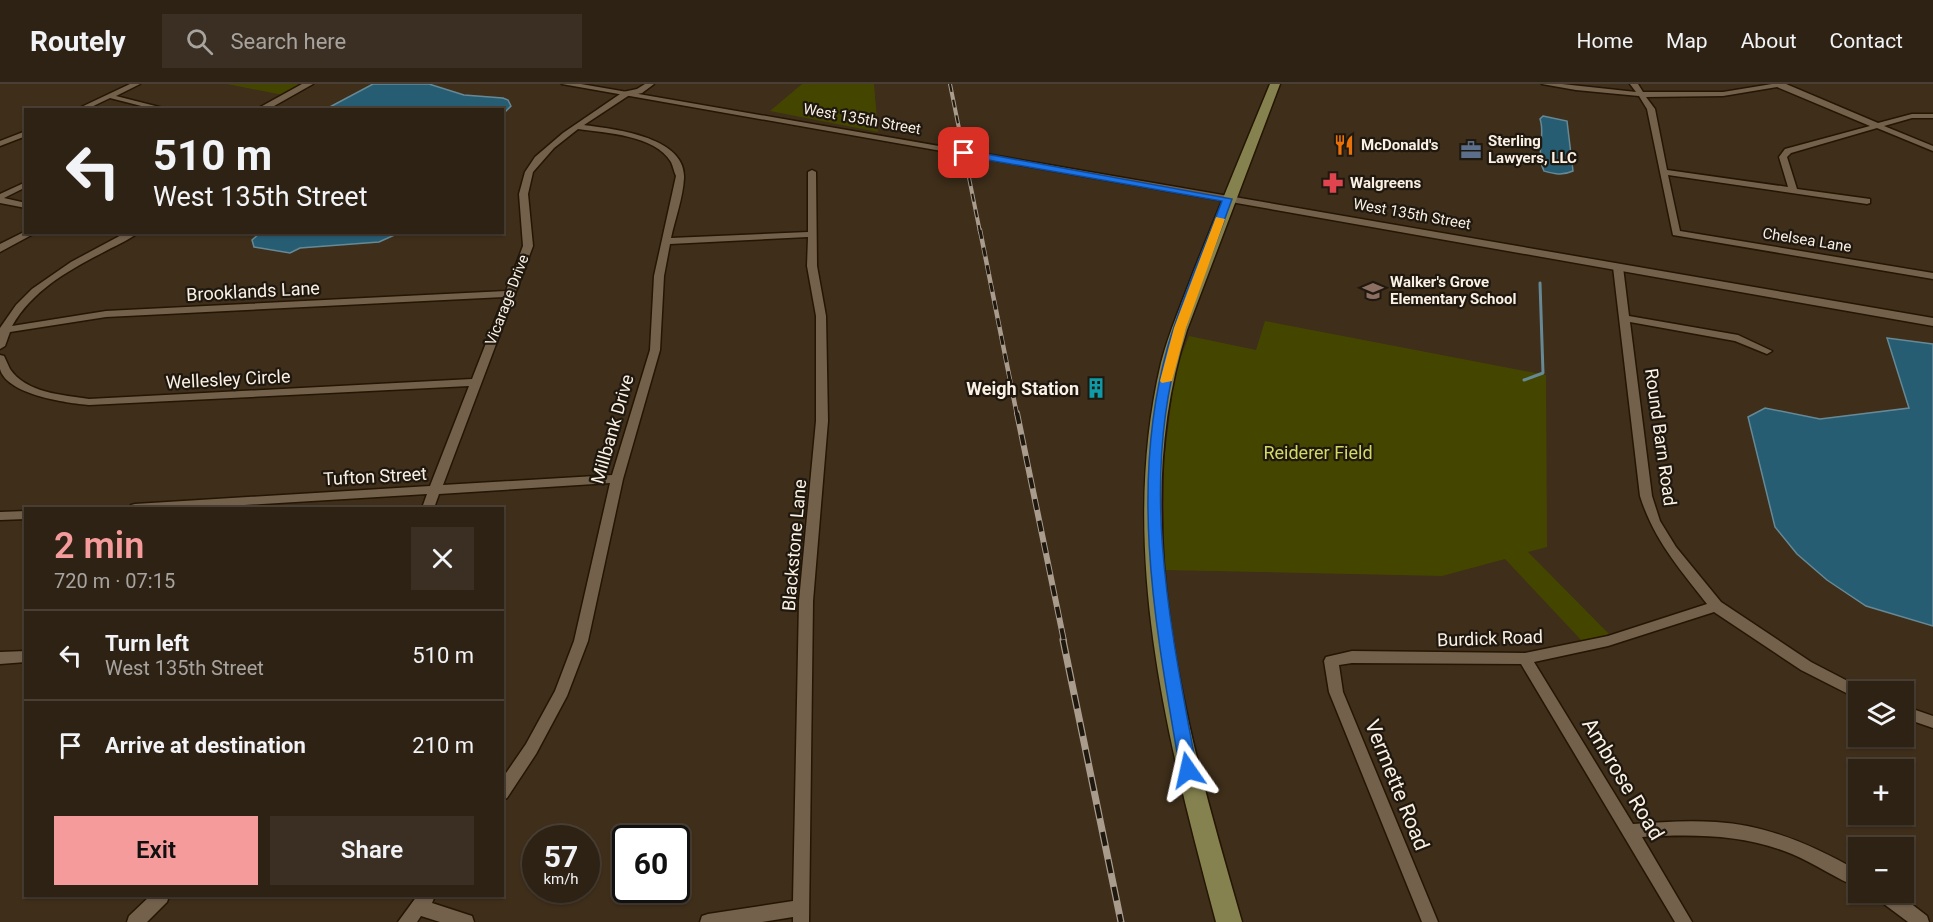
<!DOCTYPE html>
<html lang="en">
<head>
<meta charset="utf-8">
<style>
  body { margin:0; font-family:Roboto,sans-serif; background:#3a2f22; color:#f1f3f6; height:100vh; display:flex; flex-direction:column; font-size:22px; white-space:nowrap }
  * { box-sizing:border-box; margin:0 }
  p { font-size:20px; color:#a7a4a0 }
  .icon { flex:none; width:33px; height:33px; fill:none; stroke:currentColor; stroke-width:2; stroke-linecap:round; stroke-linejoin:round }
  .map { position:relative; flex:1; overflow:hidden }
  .sheet { position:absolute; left:24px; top:423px; width:480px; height:390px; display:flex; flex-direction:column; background:#2e2214; border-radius:0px; box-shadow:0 2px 4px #0004,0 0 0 2px #493f34 }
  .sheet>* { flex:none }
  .banner { position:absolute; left:24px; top:24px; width:480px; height:126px; border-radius:0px; box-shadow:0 2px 4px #0004,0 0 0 2px #493f34; background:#2e2214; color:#f1f3f6; overflow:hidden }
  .buttons { position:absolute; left:1848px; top:597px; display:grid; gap:12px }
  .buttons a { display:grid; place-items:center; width:66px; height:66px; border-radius:0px; background:#2e2214; box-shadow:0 2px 4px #0004,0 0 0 2px #493f34; font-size:30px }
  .speed { position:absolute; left:522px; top:741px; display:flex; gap:12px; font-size:30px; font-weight:700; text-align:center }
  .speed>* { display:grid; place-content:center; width:78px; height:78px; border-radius:50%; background:#2e2214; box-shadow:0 2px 4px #0004,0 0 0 2px #493f34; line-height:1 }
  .speed small { font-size:15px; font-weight:400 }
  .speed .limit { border:3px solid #111; border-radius:9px; background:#fff; color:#111 }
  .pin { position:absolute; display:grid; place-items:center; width:51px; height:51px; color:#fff; margin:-26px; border-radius:12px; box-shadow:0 3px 9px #0006 }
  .me { position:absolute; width:66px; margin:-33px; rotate:349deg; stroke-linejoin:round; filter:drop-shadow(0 0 4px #0008) }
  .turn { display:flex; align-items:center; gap:21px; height:126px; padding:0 30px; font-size:27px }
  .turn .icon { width:78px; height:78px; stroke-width:2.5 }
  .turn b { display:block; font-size:42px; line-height:51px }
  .round { display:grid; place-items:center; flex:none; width:63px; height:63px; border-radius:0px; background:#3a2f22 }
  .head { display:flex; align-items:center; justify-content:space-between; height:102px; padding:0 30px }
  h1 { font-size:36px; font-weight:600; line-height:45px; color:#f59b9b }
  .action { display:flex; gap:12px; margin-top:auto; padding:12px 30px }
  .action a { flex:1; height:69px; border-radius:0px; background:#f59b9b; color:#111; font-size:24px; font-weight:600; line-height:69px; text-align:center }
  .action a+a { background:#3a2f22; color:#f1f3f6 }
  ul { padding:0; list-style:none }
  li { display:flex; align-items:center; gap:18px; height:90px; padding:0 30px; border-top:2px solid #493f34 }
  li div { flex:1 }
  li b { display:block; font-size:22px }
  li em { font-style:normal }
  header { display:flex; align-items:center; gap:36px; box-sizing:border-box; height:84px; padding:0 30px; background:#2e2214; border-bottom:2px solid #493f34 }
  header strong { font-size:28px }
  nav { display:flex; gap:33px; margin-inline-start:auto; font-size:21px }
  .search { width:420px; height:54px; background:#3a2f22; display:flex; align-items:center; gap:15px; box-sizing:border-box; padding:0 21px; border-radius:0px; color:#a7a4a0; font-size:22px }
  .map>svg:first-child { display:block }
  .green { fill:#444600 }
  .water { fill:#275d73; stroke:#678995; stroke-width:1.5 }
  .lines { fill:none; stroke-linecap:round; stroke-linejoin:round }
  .stream { stroke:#678995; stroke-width:3 }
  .minor-casing { stroke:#241603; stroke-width:3 }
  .tertiary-casing { stroke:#241603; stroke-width:3 }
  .primary-casing { stroke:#241603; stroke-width:3 }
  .minor { fill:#73614c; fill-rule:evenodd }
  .tertiary { fill:#73614c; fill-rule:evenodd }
  .primary { fill:#858250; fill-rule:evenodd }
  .rail-far3-casing { stroke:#a99c8d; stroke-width:4 }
  .rail-far2-casing { stroke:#a99c8d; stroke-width:4.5 }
  .rail-far1-casing { stroke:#a99c8d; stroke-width:6 }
  .rail-casing { stroke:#a99c8d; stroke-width:7 }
  .rail-far3 { stroke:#1f180f; stroke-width:2; stroke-dasharray:8; stroke-linecap:butt }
  .rail-far2 { stroke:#1f180f; stroke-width:3; stroke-dasharray:9; stroke-linecap:butt }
  .rail-far1 { stroke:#1f180f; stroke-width:4; stroke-dasharray:11; stroke-linecap:butt }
  .rail { stroke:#1f180f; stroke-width:4.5; stroke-dasharray:14; stroke-linecap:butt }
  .route { fill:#1a73e8; stroke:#114b97; stroke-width:1.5 }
  .slow { fill:#f59e0b }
  .labels { text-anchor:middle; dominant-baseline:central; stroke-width:4.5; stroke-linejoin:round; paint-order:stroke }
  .far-street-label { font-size:15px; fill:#fbf0e4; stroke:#1f180f }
  .far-poi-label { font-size:15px; font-weight:bold; fill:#fbf0e4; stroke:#1f180f; text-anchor:start }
  .street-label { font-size:18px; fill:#fbf0e4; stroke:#1f180f }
  .poi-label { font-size:18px; font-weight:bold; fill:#fbf0e4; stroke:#1f180f; text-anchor:end }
  .park-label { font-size:18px; fill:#d3d963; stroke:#1f180f }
  .near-street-label { font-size:21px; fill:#fbf0e4; stroke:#1f180f }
</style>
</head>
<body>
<header>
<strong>Routely</strong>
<div class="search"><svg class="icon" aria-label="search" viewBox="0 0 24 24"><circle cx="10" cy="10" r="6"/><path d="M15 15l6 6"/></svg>Search here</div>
<nav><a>Home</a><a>Map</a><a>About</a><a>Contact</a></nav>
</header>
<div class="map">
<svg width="1933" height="838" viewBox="0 0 1933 838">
  <rect width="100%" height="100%" fill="#3e2e1a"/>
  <path class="green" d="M227,0H304L283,11Z
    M802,0H874L878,48L770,27Z
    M1265,237L1546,291L1547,463L1528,468L1609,550L1583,558L1505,475L1442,492L1164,486V377L1175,288L1189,252L1256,266Z"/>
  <path class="water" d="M373,0H429L464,11L503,14L508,16L511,22L503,30L502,26L326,25Z
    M1543,32L1567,37L1573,87C1562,92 1555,90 1544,87C1535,70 1546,52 1540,35Z
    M260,149V148L399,149L379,158L300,164L290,169L254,163L252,156Z
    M1887,254L1933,260V542L1866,522L1827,496L1797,470L1775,443L1748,333L1765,324L1820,335L1909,324Z"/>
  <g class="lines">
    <path class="stream" d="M1524,296L1543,289L1540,199"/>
    <g class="minor-casing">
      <path id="minor" d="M130,0H140L116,12L171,26H157L110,14L85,26H75Z
        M645,0H654L642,9L628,12L584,41C612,45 686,52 684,94C683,114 675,135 671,154L808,148V88L812,86L816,88L817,182L826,232L828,337L813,517L809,838H793V833L762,838H700L702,832L708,830L793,817L799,517L816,337V232L807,182L808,153L670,160L664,192L660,266L623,395L588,557L567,612L536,670L507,714L502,716V695L526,660L555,607L574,557L610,399L439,410L434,424H422L427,410L196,424H129L131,421L135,420L430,402L469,302L89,321C67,319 7,311 0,285C0,281 0,275 0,271L4,272C6,276 8,281 10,285C26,309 63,311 89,315L472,295L504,213L106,233L10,248L5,262L0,265V244L16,221L32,205L71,178L127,148H139C128,157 114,162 102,169C67,187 32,207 12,242L106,227L506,207L523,162L519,110L525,88L535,73L563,49L623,8L637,5ZM578,45C606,49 655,51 671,78C673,82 674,88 676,92L654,192L650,266L612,391L443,401L533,162L528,110L533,88L554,64Z
        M1542,0H1562L1636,8L1630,0H1638L1643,8H1723L1772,0H1786L1878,39L1912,30H1933V34H1912L1884,42L1933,62V67L1877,44L1791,69L1787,73L1797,105L1870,115V119L1867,120L1668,91L1680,147L1933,189V195L1673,151L1647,25L1639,12L1576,6ZM1777,3L1870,42L1785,65L1779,73L1788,103L1667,86L1655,25L1646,13L1723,12Z
        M26,47V52L0,62V57Z
        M26,98V103L4,114L26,119V124L0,119V110Z
        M1618,180L1623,183L1629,232L1738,251L1772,267L1767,270L1735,257L1630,238L1652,412L1660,437L1676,463L1721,518L1811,578L1863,605L1864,608H1858V615L1801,586L1714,528L1608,562L1534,578L1633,740C1661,738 1688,736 1716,738C1767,741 1815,762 1858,787V803C1838,796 1814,779 1792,770C1743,750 1693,750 1642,753L1692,838H1675L1521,580L1352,579L1339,581L1343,608L1438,838H1422L1329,608L1324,577L1326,573L1352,567L1525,569L1608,552L1707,520C1679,484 1654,456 1640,412L1613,183Z
        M26,427V435L0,436V428Z
        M26,567V578L0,580V568Z
        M1904,622L1933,632V644L1904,634Z
        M1874,808H1896L1927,832L1929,838H1908L1876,814Z
        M150,812H169L167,818L147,838H127L129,832Z
        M417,812H435L432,819L472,832L474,838H440L421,832L417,838H398Z"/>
    </g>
    <g class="tertiary-casing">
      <path id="tertiary" d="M302,0H313L267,26H255Z
        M562,0H581L1933,234V242Z
        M26,147L37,148L0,168V160Z"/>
    </g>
    <g class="primary-casing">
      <path id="primary" d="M1270,0H1280L1187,246C1125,439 1188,650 1242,838H1216C1168,658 1117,466 1161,279C1169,248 1182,219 1193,189C1218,126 1244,63 1270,0Z"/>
    </g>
    <use href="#minor" class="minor"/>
    <use href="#tertiary" class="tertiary"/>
    <use href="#primary" class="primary"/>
    <g class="rail-far3-casing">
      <path id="rail-far3" d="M950,0L980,148"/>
    </g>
    <g class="rail-far2-casing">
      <path id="rail-far2" d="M980,146L1017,331"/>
    </g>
    <g class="rail-far1-casing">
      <path id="rail-far1" d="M1017,329L1064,557"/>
    </g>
    <g class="rail-casing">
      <path id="rail" d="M1063,556L1121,838"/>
    </g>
    <use href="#rail-far3" class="rail-far3"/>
    <use href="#rail-far2" class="rail-far2"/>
    <use href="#rail-far1" class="rail-far1"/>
    <use href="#rail" class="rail"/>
  </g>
  <path class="route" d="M964,66L1232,115C1215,163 1194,212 1180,261C1139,401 1171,546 1197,686L1194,691L1188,693L1182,691L1180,686C1156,545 1128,403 1168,262C1182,213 1204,165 1222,117L960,71L959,69Z"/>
  <path class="slow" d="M1216,133L1225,135L1186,244L1172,297L1162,299L1160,297L1174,244Z"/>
  <defs>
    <g id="restaurant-bare" transform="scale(1.62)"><path d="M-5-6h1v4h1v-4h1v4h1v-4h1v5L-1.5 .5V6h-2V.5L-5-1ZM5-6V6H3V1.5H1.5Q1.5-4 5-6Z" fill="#e8710a" stroke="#1f180f" stroke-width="2.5" paint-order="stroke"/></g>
    <g id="office-bare" transform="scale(1.62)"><path d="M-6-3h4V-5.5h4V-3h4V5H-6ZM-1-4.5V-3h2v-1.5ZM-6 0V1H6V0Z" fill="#5c6f8a" stroke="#1f180f" stroke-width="2.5" paint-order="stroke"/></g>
    <g id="pharmacy-bare" transform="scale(1.62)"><path d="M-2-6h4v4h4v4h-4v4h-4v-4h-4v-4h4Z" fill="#e0444e" stroke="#1f180f" stroke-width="2.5" paint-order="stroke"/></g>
    <g id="school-bare" transform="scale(1.62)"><path d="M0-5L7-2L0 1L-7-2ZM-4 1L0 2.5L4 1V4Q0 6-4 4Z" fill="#8d6e63" stroke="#1f180f" stroke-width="2.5" paint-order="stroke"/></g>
    <g id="building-bare" transform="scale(1.62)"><path d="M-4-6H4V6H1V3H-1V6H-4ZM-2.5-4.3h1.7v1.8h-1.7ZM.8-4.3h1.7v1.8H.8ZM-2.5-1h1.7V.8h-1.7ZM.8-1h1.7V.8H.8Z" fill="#0f9aa8" stroke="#1f180f" stroke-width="2.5" paint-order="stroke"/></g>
  </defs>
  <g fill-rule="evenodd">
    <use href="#restaurant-bare" x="1344" y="61"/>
    <use href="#office-bare" x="1471" y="66"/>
    <use href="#pharmacy-bare" x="1333" y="99"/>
    <use href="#school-bare" x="1373" y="207"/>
    <use href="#building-bare" x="1096" y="304"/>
  </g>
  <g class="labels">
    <g class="far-street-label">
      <text transform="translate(862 35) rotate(10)">West 135th Street</text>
      <text transform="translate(1412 130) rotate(10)">West 135th Street</text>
      <text transform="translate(1807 156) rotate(9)">Chelsea Lane</text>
      <text transform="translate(507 216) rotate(-69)">Vicarage Drive</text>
    </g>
    <g class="far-poi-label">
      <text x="1488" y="57">Sterling<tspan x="1488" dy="17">Lawyers, LLC</tspan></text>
      <text x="1361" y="61">McDonald's</text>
      <text x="1350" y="99">Walgreens</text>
      <text x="1390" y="198">Walker's Grove<tspan x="1390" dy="17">Elementary School</tspan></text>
    </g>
    <g class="street-label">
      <text transform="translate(253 207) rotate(-3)">Brooklands Lane</text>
      <text transform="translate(228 295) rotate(-3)">Wellesley Circle</text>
      <text transform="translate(612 345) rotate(-74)">Millbank Drive</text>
      <text transform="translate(1661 353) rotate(82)">Round Barn Road</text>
      <text transform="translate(375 392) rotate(-3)">Tufton Street</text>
      <text transform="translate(794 461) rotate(-85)">Blackstone Lane</text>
      <text transform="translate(1490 554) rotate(-2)">Burdick Road</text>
    </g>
    <g class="poi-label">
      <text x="1079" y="304">Weigh Station</text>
    </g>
    <g class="park-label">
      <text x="1318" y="368">Reiderer Field</text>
    </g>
    <g class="near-street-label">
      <text transform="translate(1623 695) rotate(59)">Ambrose Road</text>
      <text transform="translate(1397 701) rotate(68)">Vermette Road</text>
    </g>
  </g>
</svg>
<div class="buttons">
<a><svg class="icon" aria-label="layers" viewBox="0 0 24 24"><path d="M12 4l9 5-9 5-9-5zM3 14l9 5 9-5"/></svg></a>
<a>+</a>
<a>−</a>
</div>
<div class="speed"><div>57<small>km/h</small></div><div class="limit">60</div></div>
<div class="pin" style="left:964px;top:69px;background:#d93025"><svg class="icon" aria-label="arrive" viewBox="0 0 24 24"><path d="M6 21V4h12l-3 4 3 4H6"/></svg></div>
<svg class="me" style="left:1188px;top:686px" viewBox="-20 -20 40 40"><path d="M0-17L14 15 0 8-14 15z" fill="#1a73e8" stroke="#fff" stroke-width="4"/></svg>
<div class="banner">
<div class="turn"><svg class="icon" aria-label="left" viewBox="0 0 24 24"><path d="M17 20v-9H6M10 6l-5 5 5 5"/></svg><div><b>510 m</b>West 135th Street</div></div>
</div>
<section class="sheet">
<div class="head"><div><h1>2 min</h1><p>720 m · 07:15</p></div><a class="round"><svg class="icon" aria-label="close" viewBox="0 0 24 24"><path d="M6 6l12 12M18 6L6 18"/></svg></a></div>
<ul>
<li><svg class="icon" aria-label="left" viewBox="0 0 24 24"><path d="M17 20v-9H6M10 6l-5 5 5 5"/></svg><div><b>Turn left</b><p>West 135th Street</p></div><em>510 m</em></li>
<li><svg class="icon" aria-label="arrive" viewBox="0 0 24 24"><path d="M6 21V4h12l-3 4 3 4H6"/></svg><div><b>Arrive at destination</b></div><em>210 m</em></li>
</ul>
<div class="action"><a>Exit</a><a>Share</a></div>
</section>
</div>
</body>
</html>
